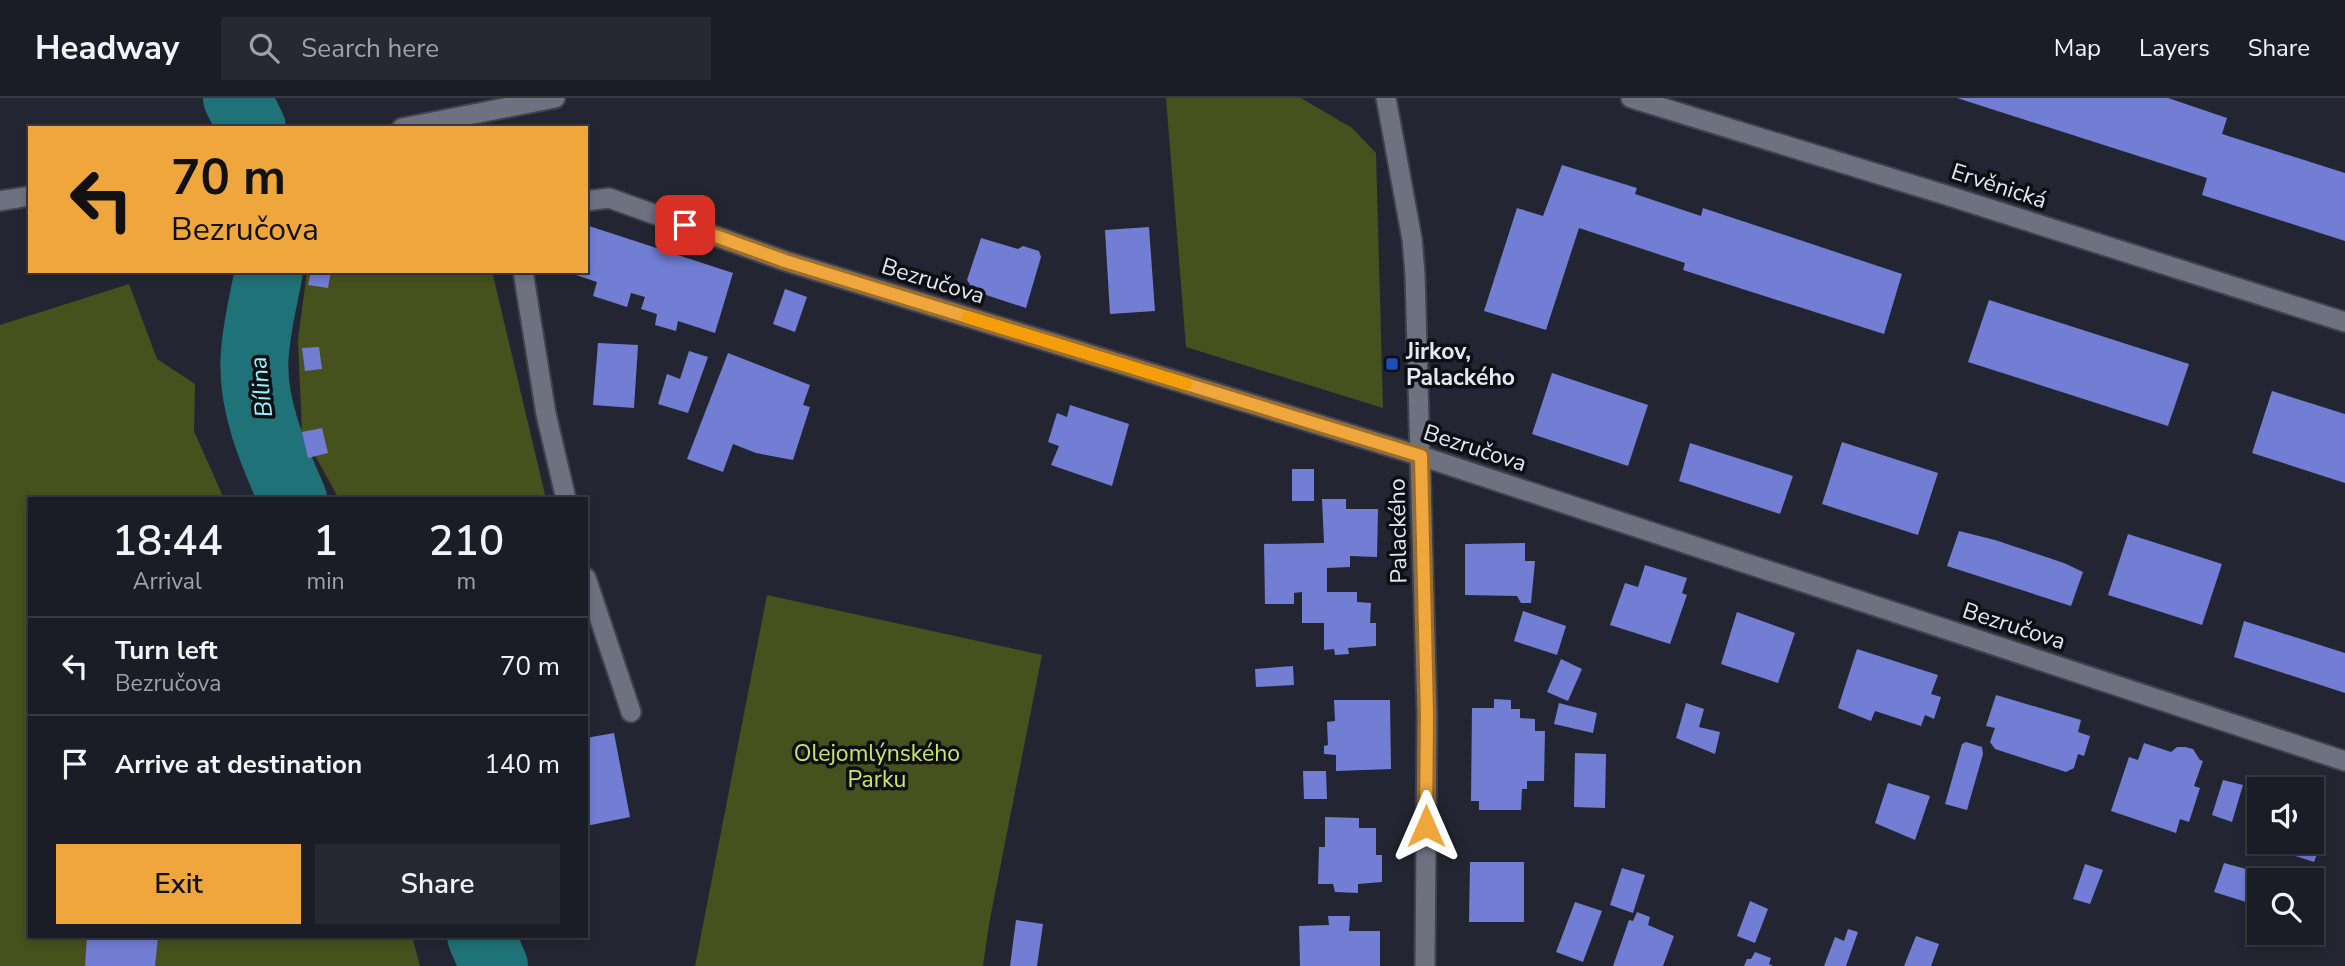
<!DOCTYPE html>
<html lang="en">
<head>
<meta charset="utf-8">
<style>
  body { margin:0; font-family:"Nunito Sans",sans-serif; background:#272932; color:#f1f3f6; height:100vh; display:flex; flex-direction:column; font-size:26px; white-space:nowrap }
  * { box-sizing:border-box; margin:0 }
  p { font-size:23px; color:#9fa1a7 }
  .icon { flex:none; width:38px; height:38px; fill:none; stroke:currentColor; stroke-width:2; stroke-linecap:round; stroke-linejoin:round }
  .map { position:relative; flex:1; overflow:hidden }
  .details { position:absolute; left:28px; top:399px; width:560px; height:441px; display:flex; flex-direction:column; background:#1a1c26; border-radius:0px; box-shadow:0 4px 10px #0003,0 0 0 2px #383a43 }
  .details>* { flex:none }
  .guide { position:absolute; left:28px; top:28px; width:560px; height:147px; border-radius:0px; box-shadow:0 4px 10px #0003,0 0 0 2px #383a43; background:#efa73d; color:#111; overflow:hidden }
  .fabs { position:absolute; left:2247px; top:679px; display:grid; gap:14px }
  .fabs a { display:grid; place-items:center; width:77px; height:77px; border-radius:0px; background:#1a1c26; box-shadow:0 4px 10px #0003,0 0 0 2px #383a43; font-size:35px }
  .pin { position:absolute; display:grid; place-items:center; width:60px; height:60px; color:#fff; margin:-30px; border-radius:14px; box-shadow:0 4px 10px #0006 }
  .me { position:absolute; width:77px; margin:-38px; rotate:0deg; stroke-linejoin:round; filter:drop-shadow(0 0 5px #0008) }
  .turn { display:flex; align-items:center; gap:24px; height:147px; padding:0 28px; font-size:32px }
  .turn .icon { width:91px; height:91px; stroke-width:2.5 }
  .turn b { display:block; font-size:49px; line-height:60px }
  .eta { display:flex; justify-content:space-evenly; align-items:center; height:119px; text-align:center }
  .eta b { font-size:42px; font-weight:600; line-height:49px }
  .primary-button { display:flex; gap:14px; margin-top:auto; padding:14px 28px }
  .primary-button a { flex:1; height:80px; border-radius:0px; background:#efa73d; color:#111; font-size:28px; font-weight:600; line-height:80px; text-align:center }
  .primary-button a+a { background:#272932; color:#f1f3f6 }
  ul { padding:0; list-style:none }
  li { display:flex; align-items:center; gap:21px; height:98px; padding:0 28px; border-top:2px solid #383a43 }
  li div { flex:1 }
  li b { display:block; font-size:26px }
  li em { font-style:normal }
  header { display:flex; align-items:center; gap:42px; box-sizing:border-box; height:98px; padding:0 35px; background:#1a1c26; border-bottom:2px solid #383a43 }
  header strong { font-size:33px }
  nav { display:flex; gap:38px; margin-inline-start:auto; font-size:24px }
  .search { width:490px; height:63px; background:#272932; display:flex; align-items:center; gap:18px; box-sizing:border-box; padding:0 24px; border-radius:0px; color:#9fa1a7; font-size:26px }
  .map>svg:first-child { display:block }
  .green { fill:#46511d }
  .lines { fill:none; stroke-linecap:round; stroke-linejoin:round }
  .river { stroke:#1f7277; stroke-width:68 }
  .building { fill:#717ed3 }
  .minor-casing { stroke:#40434e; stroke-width:23 }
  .tertiary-casing { stroke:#40434e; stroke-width:23 }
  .minor { stroke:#6e7180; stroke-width:19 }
  .tertiary { stroke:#6e7180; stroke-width:19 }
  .route-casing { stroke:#9b6d28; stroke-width:18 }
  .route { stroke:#efa73d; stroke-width:12 }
  .slow { stroke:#f59e0b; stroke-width:12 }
  .transit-dot { fill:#1a4fb4; stroke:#0e0f15; stroke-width:2.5 }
  .labels { text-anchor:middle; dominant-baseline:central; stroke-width:7; stroke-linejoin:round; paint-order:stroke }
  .street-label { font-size:23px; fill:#e6e8f1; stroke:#0e0f15 }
  .poi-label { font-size:23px; font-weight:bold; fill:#e6e8f1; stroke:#0e0f15; text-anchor:start }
  .park-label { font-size:23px; fill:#cae665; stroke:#0e0f15 }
  .water-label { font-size:24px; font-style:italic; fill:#92f6fd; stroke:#0e0f15 }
</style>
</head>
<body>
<header>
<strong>Headway</strong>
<div class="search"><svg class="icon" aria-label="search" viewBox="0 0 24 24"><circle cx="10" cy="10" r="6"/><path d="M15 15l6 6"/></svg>Search here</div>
<nav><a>Map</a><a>Layers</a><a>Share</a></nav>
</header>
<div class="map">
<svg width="2345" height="868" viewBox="0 0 2345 868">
  <rect width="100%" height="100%" fill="#232632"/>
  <path class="green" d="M1166,0H1301L1352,30L1376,55L1383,310L1186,249Z
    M307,173H492L546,401H339L302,334L298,242Z
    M129,186L157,261L195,286L194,333L224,401H30V838H412L420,868H0V227Z
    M767,497L1042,557L989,826L983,868H695Z"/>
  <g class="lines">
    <path class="river" d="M237,0L252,30
      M269,173C264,200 257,227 255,254C250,304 273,356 293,401
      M481,838L494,868"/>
  </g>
  <path class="building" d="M1957,0H2168L2227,20L2222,36L2345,75V143L2202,97L2207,80Z
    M1562,67L1637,90L1635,96L1701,118L1703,110L1902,176L1884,236L1683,172L1685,165L1579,130L1546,232L1484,213L1517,110L1543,118Z
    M589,128L733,175L715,235L678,223L676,233L655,227L657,216L641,211L645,199L631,195L627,209L593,198L597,184L573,176L574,173H586V136Z
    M1149,129L1155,213L1110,216L1105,132Z
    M981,140L1018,151L1023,148L1039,153L1041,159L1026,210L974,193L967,182Z
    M311,173H331L328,190L308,187Z
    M785,191L807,199L795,234L773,226Z
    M1989,202L2189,266L2168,328L1968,264Z
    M598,245L638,247L634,310L593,307Z
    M319,249L322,271L305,273L302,250Z
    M689,253L708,259L688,315L658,306L667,276L680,281Z
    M728,255L810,287L803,307L810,309L793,362L756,355L733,346L723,374L687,361Z
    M1552,275L1648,307L1628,368L1532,336Z
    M2272,293L2345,316V385L2252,355Z
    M1070,307L1129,326L1112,388L1051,367L1059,348L1048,344L1057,315L1067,319Z
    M322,330L328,355L308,360L302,334Z
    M1842,344L1938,375L1918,437L1822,406Z
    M1690,345L1793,378L1780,416L1679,383Z
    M1292,371H1314V403H1292Z
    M1322,401H1346V411H1378L1377,459L1350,458V469L1327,470V494H1357V504L1371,505L1370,525H1376V548L1348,550L1349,556L1335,557L1334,551L1324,552V525H1302V494L1294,495V506H1265L1264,446L1324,445Z
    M1959,433L1995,442L2064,465L2083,474L2071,508L1947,468Z
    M2128,436L2222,466L2202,527L2108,497Z
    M1525,445V463H1535L1531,505H1521L1517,498L1465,497V446Z
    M1645,467L1687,480L1682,495L1687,497L1670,546L1610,527L1625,485L1638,489Z
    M1523,513L1566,528L1557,557L1514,543Z
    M1737,514L1795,535L1778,585L1721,566Z
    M2244,523L2345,555V595L2234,559Z
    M1857,551L1938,577L1931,596L1941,599L1934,621L1925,617L1921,628L1875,613L1871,623L1838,610Z
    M1561,561L1582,571L1568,603L1547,594Z
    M1293,568L1294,587L1256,589L1255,571Z
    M1996,597L2081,622L2078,634L2090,638L2084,658L2078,656L2074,670L2066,674L1995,651L1990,644L1995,630L1986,628Z
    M1494,601L1511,602V611H1520V620L1535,621V633H1545L1544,683H1527V691H1522L1521,712H1479V703H1471L1472,610H1494Z
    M1334,602H1390L1391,671L1336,673V657L1324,656V648L1328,647L1327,624L1335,623Z
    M1559,605L1597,615L1593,635L1554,626Z
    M1686,605L1704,611L1699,629L1720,634L1715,656L1676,640Z
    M614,635L630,719L586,728V640Z
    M1966,644L1982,649L1983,656L1967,712L1945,706L1962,646Z
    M2144,645L2171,654L2177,649H2185L2193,651L2200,662L2203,663L2194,688L2200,690L2189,724L2180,721L2176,735L2111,713L2129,659L2138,662Z
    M1575,655L1606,656L1605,710L1574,709Z
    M1303,673H1326L1327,701H1304Z
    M2223,682L2243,687L2232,724L2212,717Z
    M1888,685L1930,698L1915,742L1875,725Z
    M2312,702L2324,706L2312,742Z
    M2259,711V744H2312L2321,746L2314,764L2248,743Z
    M1325,719L1359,720V730H1376V757H1382V784L1358,786V795L1335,794L1333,786H1318L1319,749H1325Z
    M1470,764H1524V824H1469Z
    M2224,765L2257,774L2246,804L2214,794Z
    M2085,766L2103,772L2090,806L2073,801Z
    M1622,770L1645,777L1633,815L1610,807Z
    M1750,803L1768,811L1755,845L1737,838Z
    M1575,804L1602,813L1583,864L1556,854Z
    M1637,814L1650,819L1648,827L1674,838L1663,868H1613L1629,822L1633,823Z
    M1328,818H1350L1349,833H1380V868H1300L1299,828L1329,827Z
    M1016,822L1043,826L1037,868H1010Z
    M1848,831L1858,834L1846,868H1824L1835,839L1844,843Z
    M87,838L158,839L155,868H85Z
    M1916,838L1939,846L1931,868H1904Z
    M1755,854L1771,860L1769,866L1773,868H1744L1747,861H1751Z"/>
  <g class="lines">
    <g class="minor-casing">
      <path id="minor" d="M586,103L609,100L785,163L1421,358L2345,663
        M523,173L546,316L566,401
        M586,480L631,614"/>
    </g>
    <g class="tertiary-casing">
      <path id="tertiary" d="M1386,0L1412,141L1415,176L1427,617L1425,868
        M1631,0L1949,98L2345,224
        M402,30L555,0
        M0,103L30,98"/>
    </g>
    <use href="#minor" class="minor"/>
    <use href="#tertiary" class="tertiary"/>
  </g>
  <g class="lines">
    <g class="route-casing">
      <path id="route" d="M685,127L785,163L1421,358L1427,617L1426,728"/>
    </g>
    <use href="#route" class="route"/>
    <path class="slow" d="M967,219L1186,286"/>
  </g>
  <rect class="transit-dot" x="1385" y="259" width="14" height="14" rx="3.5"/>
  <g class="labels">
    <g class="street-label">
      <text transform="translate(1999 88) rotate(18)">Ervěnická</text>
      <text transform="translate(933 183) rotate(17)">Bezručova</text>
      <text transform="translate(1475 350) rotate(18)">Bezručova</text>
      <text transform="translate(1398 433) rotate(-91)">Palackého</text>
      <text transform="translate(2014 528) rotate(18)">Bezručova</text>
    </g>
    <g class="poi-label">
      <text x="1406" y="253">Jirkov,<tspan x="1406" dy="26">Palackého</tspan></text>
    </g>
    <g class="park-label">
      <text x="877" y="655">Olejomlýnského<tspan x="877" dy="26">Parku</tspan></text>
    </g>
    <g class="water-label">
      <text transform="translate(261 289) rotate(-96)">Bílina</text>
    </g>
  </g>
</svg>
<div class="fabs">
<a><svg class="icon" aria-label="sound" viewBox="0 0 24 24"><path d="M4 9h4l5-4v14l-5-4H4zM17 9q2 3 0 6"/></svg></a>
<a><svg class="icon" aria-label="search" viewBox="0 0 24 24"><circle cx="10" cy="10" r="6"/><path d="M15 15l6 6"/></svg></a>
</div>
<div class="pin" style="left:685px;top:127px;background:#d93025"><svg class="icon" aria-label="arrive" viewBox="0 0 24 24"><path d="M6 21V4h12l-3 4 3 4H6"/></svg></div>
<svg class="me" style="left:1426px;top:728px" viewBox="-20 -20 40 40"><path d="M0-17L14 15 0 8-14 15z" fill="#efa73d" stroke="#fff" stroke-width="4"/></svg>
<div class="guide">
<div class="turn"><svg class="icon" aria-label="left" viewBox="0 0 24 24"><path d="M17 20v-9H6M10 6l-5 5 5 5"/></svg><div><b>70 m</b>Bezručova</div></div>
</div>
<section class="details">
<div class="eta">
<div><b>18:44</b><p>Arrival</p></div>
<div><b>1</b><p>min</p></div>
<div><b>210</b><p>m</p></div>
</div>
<ul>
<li><svg class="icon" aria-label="left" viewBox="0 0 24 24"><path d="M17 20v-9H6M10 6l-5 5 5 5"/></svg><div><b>Turn left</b><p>Bezručova</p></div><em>70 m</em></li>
<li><svg class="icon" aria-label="arrive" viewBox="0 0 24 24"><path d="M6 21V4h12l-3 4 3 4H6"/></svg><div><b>Arrive at destination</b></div><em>140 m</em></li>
</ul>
<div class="primary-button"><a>Exit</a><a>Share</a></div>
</section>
</div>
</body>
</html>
